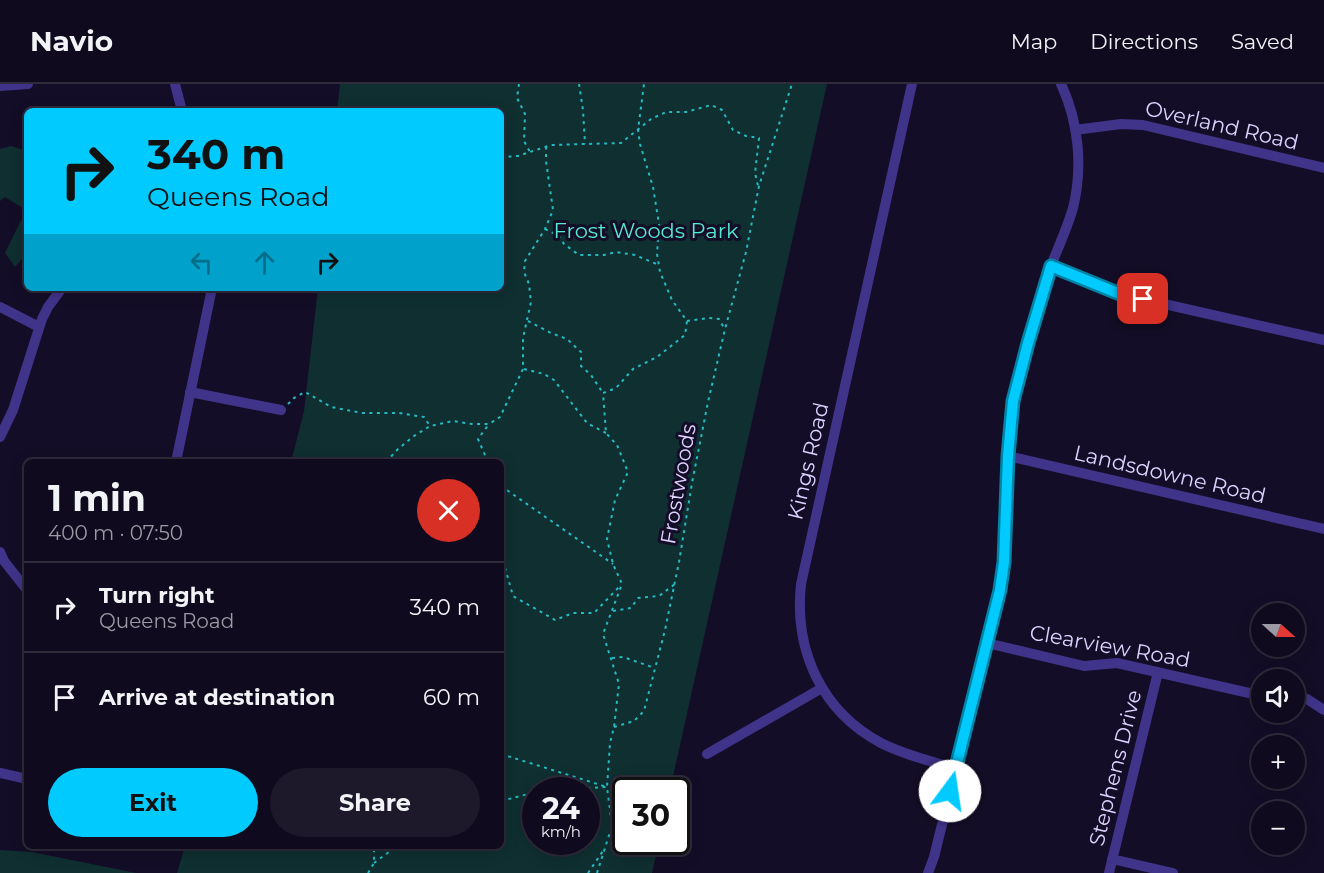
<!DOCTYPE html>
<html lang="en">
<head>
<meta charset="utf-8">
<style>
  body { margin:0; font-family:Montserrat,sans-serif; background:#1d182a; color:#f1f3f6; height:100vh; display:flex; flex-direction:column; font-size:22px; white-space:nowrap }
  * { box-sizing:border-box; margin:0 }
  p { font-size:20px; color:#9b9aa4 }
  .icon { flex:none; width:33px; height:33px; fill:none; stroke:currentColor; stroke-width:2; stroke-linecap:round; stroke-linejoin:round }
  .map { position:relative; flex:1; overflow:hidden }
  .sheet { position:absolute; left:24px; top:375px; width:480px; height:390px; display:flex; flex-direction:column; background:#0f0a1d; border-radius:9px; box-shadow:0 3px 15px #0003,0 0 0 2px #2f2b3b }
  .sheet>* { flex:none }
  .top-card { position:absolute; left:24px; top:24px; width:480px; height:183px; border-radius:9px; box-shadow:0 3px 15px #0003,0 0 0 2px #2f2b3b; background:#00cafe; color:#111; overflow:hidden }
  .needle { width:39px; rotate:111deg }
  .fabs { position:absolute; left:1251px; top:519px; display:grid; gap:12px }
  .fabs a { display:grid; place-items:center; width:54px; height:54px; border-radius:50%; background:#0f0a1d; box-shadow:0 3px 15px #0003,0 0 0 2px #2f2b3b; font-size:30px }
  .speed { position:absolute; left:522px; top:693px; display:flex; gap:12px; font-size:30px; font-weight:700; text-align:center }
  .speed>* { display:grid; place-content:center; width:78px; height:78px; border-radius:50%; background:#0f0a1d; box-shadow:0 3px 15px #0003,0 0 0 2px #2f2b3b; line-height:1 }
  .speed small { font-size:15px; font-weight:400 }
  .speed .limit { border:3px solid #111; border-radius:9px; background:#fff; color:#111 }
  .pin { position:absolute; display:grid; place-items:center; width:51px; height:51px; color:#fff; margin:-26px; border-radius:12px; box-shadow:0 3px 9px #0006 }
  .me { position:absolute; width:66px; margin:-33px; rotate:14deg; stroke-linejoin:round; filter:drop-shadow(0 0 4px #0008) }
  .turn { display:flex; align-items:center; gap:21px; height:126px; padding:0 24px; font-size:27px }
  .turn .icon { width:78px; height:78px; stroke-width:2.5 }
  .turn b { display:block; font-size:42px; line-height:51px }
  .lanes { display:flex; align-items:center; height:57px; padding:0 24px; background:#0003; justify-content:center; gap:30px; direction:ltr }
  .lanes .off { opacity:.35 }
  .round { display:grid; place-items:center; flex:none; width:63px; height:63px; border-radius:32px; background:#1d182a }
  .summary { display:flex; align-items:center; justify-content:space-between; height:102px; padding:0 24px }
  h1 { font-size:36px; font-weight:700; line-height:45px }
  .button { display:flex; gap:12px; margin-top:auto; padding:12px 24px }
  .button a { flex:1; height:69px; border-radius:36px; background:#00cafe; color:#111; font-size:24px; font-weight:700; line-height:69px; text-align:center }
  .button a+a { background:#1d182a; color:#f1f3f6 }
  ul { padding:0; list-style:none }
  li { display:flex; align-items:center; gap:18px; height:90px; padding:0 24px; border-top:2px solid #2f2b3b }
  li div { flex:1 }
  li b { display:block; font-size:22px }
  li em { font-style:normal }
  header { display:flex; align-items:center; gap:36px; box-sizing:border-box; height:84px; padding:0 30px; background:#0f0a1d; border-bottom:2px solid #2f2b3b }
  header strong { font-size:28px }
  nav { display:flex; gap:33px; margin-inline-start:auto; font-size:21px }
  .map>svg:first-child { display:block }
  .green { fill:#0f2f31; fill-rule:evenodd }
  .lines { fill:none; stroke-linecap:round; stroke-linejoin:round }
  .path { stroke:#24bbc2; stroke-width:2; stroke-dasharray:3 4.5; stroke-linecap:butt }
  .street { stroke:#40348a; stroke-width:10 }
  .route-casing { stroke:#0083a5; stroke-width:15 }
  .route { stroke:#00cafe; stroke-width:10 }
  .labels { text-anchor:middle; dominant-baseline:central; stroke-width:6; stroke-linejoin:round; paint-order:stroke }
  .street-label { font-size:21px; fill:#dcd3ff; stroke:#140d27 }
  .park-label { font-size:21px; fill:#54ead4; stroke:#140d27 }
</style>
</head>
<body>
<header>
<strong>Navio</strong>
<nav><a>Map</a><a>Directions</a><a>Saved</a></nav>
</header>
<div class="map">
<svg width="1324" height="789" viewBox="0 0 1324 789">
  <rect width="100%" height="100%" fill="#140d27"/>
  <path class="green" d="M340,0H827L670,706H626V758H659L652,789H177L185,762H501V378H291L304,327L318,204H501V27H337ZM536,706H586V758H536Z
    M11,62L27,67V169L15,183L5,169L26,126L5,113L0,117V65Z
    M0,766L32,768L136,789H0Z"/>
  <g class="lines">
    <path class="path" d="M519,0L517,14L525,30L524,57L530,68
      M579,0L583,26L585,60
      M501,73L518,72L551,61L621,59L651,35L666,28H686L711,21L722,26L733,46L746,52L759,54L755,89L758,102
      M545,145L559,152L564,160L579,171H604L616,168L635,171L659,181
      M528,237L551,249L567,255L581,268V282L591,291L603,309
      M687,237L709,234L719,235L724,244
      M524,285L544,290L554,296L587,339L606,349
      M288,320L294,314L305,308L331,323L362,329H399L424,333L430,342
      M386,378L398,365L414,352L430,342L453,337L472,340H489L500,333L523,285V254L531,218L529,200L524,188L525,177L545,145L553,126L546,77V63
      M488,378L478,355L489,340
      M501,402L613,480
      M501,478L504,480L513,512L555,536L573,529H594L619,503
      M613,527L631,524L638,514L659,512L675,500
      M612,574L623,573L655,584
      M614,643L634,637L644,627L665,546L679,478L692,399L708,318L725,245L746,168L759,102L792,0
      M501,670L607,703L552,706
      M501,717L536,708
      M374,779L397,762
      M368,789L374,779V762
      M588,789L605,764
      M597,789L612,742L607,703L610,659L614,643L619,600L603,550L622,500L613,480L607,455L615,416L628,388L617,361L606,349L603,309L616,304L633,285L657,273L685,251L687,237L672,216L660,188L657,170L659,140L653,103L640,60L638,46L644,0"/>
    <path class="street" d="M175,0L182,27
      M912,0L801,500C794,566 821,627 881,659C904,671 931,677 956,685
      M0,2L28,0
      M1075,46L1121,40L1143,41L1324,84
      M1051,182L1120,210L1324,256
      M0,223L39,243
      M190,308L281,326
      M0,353L13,326L42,235L48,223L62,204
      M1008,372L1324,445
      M176,378L212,204
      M0,468L4,477L27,506
      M987,559L1084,582L1117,579L1249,609L1262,608
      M1294,611L1307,615L1324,626
      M707,670L822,604
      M0,689L27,695
      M1112,775L1173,789
      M928,789L934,773L1000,506C1008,453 1005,400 1010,347C1011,337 1012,326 1014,315C1019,287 1027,259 1035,232C1039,219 1042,205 1047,192C1055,170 1066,148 1073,124C1083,84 1079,38 1061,0
      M1109,789L1158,588"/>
  </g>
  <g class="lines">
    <g class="route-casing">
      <path id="route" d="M950,707L1000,506L1004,478L1008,372L1013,317L1028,259L1051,182L1120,210L1143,215"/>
    </g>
    <use href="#route" class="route"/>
  </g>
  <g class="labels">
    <g class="street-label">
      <text transform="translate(1222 41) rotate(13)">Overland Road</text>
      <text transform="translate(808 377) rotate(-77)">Kings Road</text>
      <text transform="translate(1170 390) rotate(13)">Landsdowne Road</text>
      <text transform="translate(678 400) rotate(-80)">Frostwoods</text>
      <text transform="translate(1110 562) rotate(10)">Clearview Road</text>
      <text transform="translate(1115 684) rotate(-76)">Stephens Drive</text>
    </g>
    <g class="park-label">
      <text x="646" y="146">Frost Woods Park</text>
    </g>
  </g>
</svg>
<div class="fabs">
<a><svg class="needle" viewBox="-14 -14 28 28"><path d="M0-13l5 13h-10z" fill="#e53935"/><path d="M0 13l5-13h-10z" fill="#9b9aa4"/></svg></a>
<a><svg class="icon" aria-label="sound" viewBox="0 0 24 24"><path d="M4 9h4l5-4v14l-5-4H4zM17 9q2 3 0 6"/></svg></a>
<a>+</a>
<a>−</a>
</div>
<div class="speed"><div>24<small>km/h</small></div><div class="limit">30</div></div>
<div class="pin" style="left:1143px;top:215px;background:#d93025"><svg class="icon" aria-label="arrive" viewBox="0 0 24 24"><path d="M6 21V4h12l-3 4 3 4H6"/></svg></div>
<svg class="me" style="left:950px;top:707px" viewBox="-20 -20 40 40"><circle r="19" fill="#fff"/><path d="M0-13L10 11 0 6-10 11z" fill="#00cafe"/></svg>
<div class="top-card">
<div class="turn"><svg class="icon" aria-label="right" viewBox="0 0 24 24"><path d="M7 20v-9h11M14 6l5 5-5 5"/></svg><div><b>340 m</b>Queens Road</div></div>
<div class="lanes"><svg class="icon off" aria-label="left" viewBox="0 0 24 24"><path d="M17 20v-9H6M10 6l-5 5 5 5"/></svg><svg class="icon off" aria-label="ahead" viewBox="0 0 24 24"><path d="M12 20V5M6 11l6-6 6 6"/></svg><svg class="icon" aria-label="right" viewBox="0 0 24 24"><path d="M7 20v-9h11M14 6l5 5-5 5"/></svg></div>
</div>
<section class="sheet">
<div class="summary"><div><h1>1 min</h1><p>400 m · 07:50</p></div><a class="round" style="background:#d93025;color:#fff"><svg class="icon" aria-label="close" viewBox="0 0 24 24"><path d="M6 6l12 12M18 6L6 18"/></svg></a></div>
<ul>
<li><svg class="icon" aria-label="right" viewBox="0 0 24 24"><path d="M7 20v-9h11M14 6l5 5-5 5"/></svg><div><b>Turn right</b><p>Queens Road</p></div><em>340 m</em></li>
<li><svg class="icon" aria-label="arrive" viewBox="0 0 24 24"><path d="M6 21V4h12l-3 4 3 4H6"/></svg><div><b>Arrive at destination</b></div><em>60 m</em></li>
</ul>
<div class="button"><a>Exit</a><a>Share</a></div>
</section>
</div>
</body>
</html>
